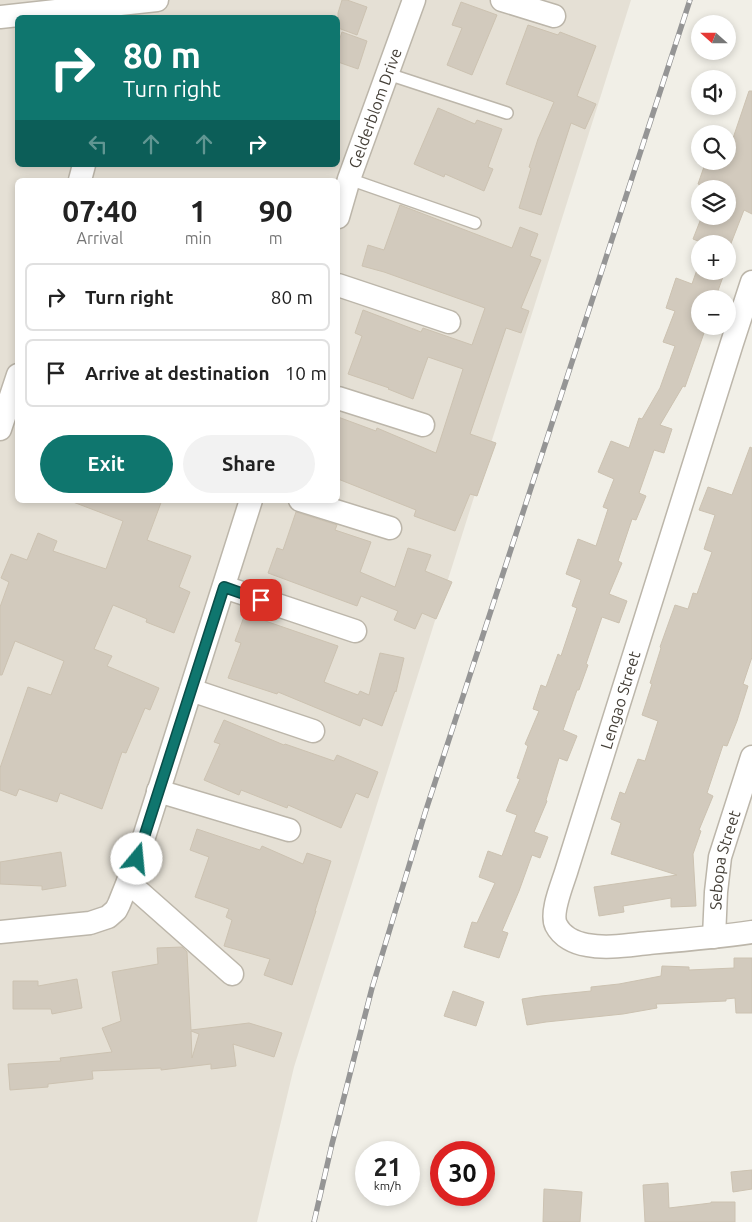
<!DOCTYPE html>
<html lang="en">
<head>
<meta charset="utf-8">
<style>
  body { margin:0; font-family:Ubuntu,sans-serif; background:#f2f2f2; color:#222; height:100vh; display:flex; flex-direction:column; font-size:19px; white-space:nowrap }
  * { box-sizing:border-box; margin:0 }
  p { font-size:16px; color:#767676 }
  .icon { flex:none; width:28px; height:28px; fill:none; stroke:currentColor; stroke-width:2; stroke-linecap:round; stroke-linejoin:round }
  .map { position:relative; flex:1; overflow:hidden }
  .drawer { position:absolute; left:15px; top:178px; width:325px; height:325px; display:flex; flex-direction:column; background:#fff; border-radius:8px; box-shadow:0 2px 8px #0003 }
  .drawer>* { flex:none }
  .hud { position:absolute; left:15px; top:15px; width:325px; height:152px; border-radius:8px; box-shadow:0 2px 8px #0003; background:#0f766e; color:#fff; overflow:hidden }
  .needle { width:32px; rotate:291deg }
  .fabs { position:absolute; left:691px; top:15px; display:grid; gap:10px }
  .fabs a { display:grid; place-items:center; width:45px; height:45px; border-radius:50%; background:#fff; box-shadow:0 2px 8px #0003; font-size:25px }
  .speed { position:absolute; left:355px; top:1141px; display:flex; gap:10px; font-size:25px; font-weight:700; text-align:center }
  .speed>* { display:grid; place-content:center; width:65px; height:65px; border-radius:50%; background:#fff; box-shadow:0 2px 8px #0003; line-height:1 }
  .speed small { font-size:12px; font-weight:400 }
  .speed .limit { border:8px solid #d22; background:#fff; color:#111 }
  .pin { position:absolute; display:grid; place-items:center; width:42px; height:42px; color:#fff; margin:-21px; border-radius:10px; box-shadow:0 2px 8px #0006 }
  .me { position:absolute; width:55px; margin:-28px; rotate:17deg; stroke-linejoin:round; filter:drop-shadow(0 0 4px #0008) }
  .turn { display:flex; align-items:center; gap:18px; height:105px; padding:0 25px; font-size:22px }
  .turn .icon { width:65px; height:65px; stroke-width:2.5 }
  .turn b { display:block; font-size:35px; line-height:42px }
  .lanes { display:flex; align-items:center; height:48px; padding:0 25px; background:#0003; justify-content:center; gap:25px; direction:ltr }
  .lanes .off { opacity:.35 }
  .eta { display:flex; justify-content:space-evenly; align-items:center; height:85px; text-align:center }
  .eta b { font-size:30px; font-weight:600; line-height:35px }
  .button { display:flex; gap:10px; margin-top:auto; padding:10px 25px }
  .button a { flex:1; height:58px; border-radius:30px; background:#0f766e; color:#fff; font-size:20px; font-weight:600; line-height:58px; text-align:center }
  .button a+a { background:#f2f2f2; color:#222 }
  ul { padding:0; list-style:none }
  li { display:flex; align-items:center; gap:15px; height:68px; margin:0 10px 8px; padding:0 15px; border:2px solid #e0e0e0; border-radius:8px }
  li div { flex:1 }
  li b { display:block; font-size:19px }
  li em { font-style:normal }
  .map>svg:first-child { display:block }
  .residential { fill:#e5e0d5; fill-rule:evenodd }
  .building { fill:#d2cabd; stroke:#ccc2b1; fill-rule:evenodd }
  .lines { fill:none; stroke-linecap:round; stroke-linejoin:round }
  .service-casing { stroke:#bcb6aa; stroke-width:14 }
  .minor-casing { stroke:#bcb6aa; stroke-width:25 }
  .service { stroke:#fff; stroke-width:11 }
  .minor { stroke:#fff; stroke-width:22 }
  .rail-casing { stroke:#959595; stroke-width:5.5 }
  .rail { stroke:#fff; stroke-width:4; stroke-dasharray:11; stroke-linecap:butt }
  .route-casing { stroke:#0a4d48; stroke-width:12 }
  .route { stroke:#0f766e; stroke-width:9 }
  .labels { text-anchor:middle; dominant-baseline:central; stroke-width:5; stroke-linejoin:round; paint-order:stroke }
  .street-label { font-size:16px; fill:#443f37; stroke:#fff }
</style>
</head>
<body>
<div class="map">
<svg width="752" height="1222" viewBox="0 0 752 1222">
  <rect width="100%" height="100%" fill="#f1efe7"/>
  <path class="residential" d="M0,0H631L294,1067L257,1222H0ZM18,18H338V165H18ZM18,180H338V500H18Z"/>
  <path class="building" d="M342,0H347L367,7L357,35L338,28V13Z
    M461,2L497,15L472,75L447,65L462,28L452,25Z
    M528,25L558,35L560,32L596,46L577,96L596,104L585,129L571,123L541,215L519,208L531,168L529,167L538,139L554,102L506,84Z
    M342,32L367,41L358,69L338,62V44Z
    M749,91H752V214L744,210L728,251V244H705L693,239L702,216H728V189H710L698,184L706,161H728V153Z
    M438,108L475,124L477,120L502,129L488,167L493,169L484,191L445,174L444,177L414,164Z
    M400,205L512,248L520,227L538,234L530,256L541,260L521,308L529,311L521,333L506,328L470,434L496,443L477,496L470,494L455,531L414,516L416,510L338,479V417L376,431L377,428L436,453L463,369L428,357L413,399L388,389L389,388L348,374L362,336L355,333L363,310L421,332L423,328L472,345L485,308L384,272L362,266L368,245L384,250Z
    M700,261V271H725L715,299H700V326H705L704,330H705L685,387L683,386L660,425L672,429L664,453L654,450L639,493L646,496L636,520L632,519L618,561L622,563L609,594L627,601L619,623L602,617L586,664L588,665L579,690H577L563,730L577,736L567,761L559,758L546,800L547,801L534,832L548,837L540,858L532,855L519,891L502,931L508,933L499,958L464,947L472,922L477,923L495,883L479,877L488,851L502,856L517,815L506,811L520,779L517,778L528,746L525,744L539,711L533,709L541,685L546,687L558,654L561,656L577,608L572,606L581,580L566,574L578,539L596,546L608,509L603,507L614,479L598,472L611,441L629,448L639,418L642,419L660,388L675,346L663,342L675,311L666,308L676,278L692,284Z
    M750,447L752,448V657L743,684L748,686L737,721L727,746L723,745L707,793L713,796L699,830L701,831L693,854L696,906L671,907V898L623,906L624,912L599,916L594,887L677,875L611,854L621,823L611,819L620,792L625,794L638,759L645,761L658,721L642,715L652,684L650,683L661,648L660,647L675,605L688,609L693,593L697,594L712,552L704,549L715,515L699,510L708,487L732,495Z
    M73,500H162L147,540L191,556L179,587L190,592L174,633L146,622L147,619L113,605L94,649L112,656L107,666L159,688L150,710L145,708L126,753L122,752L102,809L60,793L57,802L19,789L16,796L0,790V768L28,687L51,695L64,661L15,641L2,675H0V607L9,582L1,578L11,554L27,560L38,533L57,541L53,551L106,569L123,521L73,502Z
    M296,512L337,525L335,530L371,542L360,572L395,587L408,548L431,555L425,571L452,582L436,619L422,613L415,629L394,620L398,611L361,596L357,606L268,573L277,548L283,550Z
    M245,614L338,646L324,682L358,695L360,691L369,695L380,653L404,658L396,692L395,691L382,726L363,718L360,726L278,692L277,694L228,678L241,643L235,641Z
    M224,720L284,745L285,744L334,761L337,755L378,772L368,798L356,793L341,828L288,805L287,808L241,790L239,795L204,780L220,744L214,742Z
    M197,829L260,850L262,846L303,864L307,853L331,861L315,911H316L292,985L264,975L270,959L224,946L232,920L226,917L229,909L195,897L209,857L190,850Z
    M61,852L66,886L42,890V886L0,884V862Z
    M182,947L187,952L191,1030L249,1023L282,1033L274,1057L233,1044L236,1066L211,1069V1064L161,1070V1068L92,1071L93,1079L48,1084V1087L10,1090L8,1064L61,1061L60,1058L112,1052L102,1028L121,1021L112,972L158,964L157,948ZM191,1031L199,1034L192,1058Z
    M734,958H752V1013H736L735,998L726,999V1001L656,1004L657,1008L623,1014L546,1022L527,1025L522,999L541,996L591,991V987L619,984L661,976L662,966L689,967V970L734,968Z
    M77,979L82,1008L52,1014L51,1009H13V981H38V986Z
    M453,991L484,1002L476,1026L444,1016Z
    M752,1170V1189L733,1192L731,1172Z
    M668,1183L669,1208L711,1203V1202H735V1222H645L643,1185Z
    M544,1189L582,1192L580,1222H543Z"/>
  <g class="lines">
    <g class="service-casing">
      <path id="service" d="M388,74L507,113
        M349,179L475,223"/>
    </g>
    <g class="minor-casing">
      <g id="minor">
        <path d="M502,0L554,16"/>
        <path d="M0,17L157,0"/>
        <path d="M80,180L84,165"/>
        <path id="s1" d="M338,217L349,179L414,0"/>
        <path d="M752,282L732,343L567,869C563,883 550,912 556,925C562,937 575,943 587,945C607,949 629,945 649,943C683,940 718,937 752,932"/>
        <path d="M338,285L449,322"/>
        <path d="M338,398L423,425"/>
        <path d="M0,429L18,375"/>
        <path d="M300,500L390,528"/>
        <path d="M224,587L355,631"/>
        <path d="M191,690L313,731"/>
        <path d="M158,791L289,830"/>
        <path d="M128,882L232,974"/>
        <path d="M0,932L90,923L108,917L116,910L119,904L137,859L251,500"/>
        <path id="s2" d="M714,937L716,892L720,857L752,757"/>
      </g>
    </g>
    <use href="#service" class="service"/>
    <use href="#minor" class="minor"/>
    <g class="rail-casing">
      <path id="rail" d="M314,1222L332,1144L372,988L425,813L690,0"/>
    </g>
    <use href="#rail" class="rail"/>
  </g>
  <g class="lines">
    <g class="route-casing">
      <path id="route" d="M137,859L224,587L261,600"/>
    </g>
    <use href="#route" class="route"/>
  </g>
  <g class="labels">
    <g class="street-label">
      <text stroke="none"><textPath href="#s1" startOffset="115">Gelderblom Drive</textPath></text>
      <text transform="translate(620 700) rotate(-73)">Lengao Street</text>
      <text stroke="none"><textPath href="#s2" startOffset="78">Sebopa Street</textPath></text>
    </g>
  </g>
</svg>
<div class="fabs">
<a><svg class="needle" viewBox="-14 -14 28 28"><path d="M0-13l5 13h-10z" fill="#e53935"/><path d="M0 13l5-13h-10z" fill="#767676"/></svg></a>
<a><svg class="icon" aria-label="sound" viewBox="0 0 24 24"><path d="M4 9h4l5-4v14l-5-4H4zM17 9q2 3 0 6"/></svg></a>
<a><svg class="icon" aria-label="search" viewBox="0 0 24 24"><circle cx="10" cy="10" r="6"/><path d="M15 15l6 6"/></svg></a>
<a><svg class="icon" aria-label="layers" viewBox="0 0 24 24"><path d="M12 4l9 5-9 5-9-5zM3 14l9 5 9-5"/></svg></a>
<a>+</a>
<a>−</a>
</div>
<div class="speed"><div>21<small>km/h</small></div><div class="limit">30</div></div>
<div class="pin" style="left:261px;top:600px;background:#d93025"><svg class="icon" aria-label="arrive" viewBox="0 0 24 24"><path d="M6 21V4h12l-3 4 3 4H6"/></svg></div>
<svg class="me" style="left:137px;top:859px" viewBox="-20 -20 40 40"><circle r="19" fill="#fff"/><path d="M0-13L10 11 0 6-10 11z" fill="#0f766e"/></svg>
<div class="hud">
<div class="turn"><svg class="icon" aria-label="right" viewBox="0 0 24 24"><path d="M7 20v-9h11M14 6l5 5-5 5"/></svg><div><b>80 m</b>Turn right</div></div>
<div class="lanes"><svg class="icon off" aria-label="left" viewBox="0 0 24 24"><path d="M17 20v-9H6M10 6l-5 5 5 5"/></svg><svg class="icon off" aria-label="ahead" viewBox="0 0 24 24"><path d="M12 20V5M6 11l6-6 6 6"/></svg><svg class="icon off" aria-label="ahead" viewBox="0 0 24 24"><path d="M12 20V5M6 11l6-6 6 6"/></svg><svg class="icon" aria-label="right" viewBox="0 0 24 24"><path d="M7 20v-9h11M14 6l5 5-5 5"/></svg></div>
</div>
<section class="drawer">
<div class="eta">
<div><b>07:40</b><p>Arrival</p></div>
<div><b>1</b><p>min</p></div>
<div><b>90</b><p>m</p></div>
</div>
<ul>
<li><svg class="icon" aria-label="right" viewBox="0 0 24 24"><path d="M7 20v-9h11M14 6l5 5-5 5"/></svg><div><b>Turn right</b></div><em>80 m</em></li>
<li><svg class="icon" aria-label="arrive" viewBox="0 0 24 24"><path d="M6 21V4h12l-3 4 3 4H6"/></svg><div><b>Arrive at destination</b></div><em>10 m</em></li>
</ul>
<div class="button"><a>Exit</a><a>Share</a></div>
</section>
</div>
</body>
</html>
